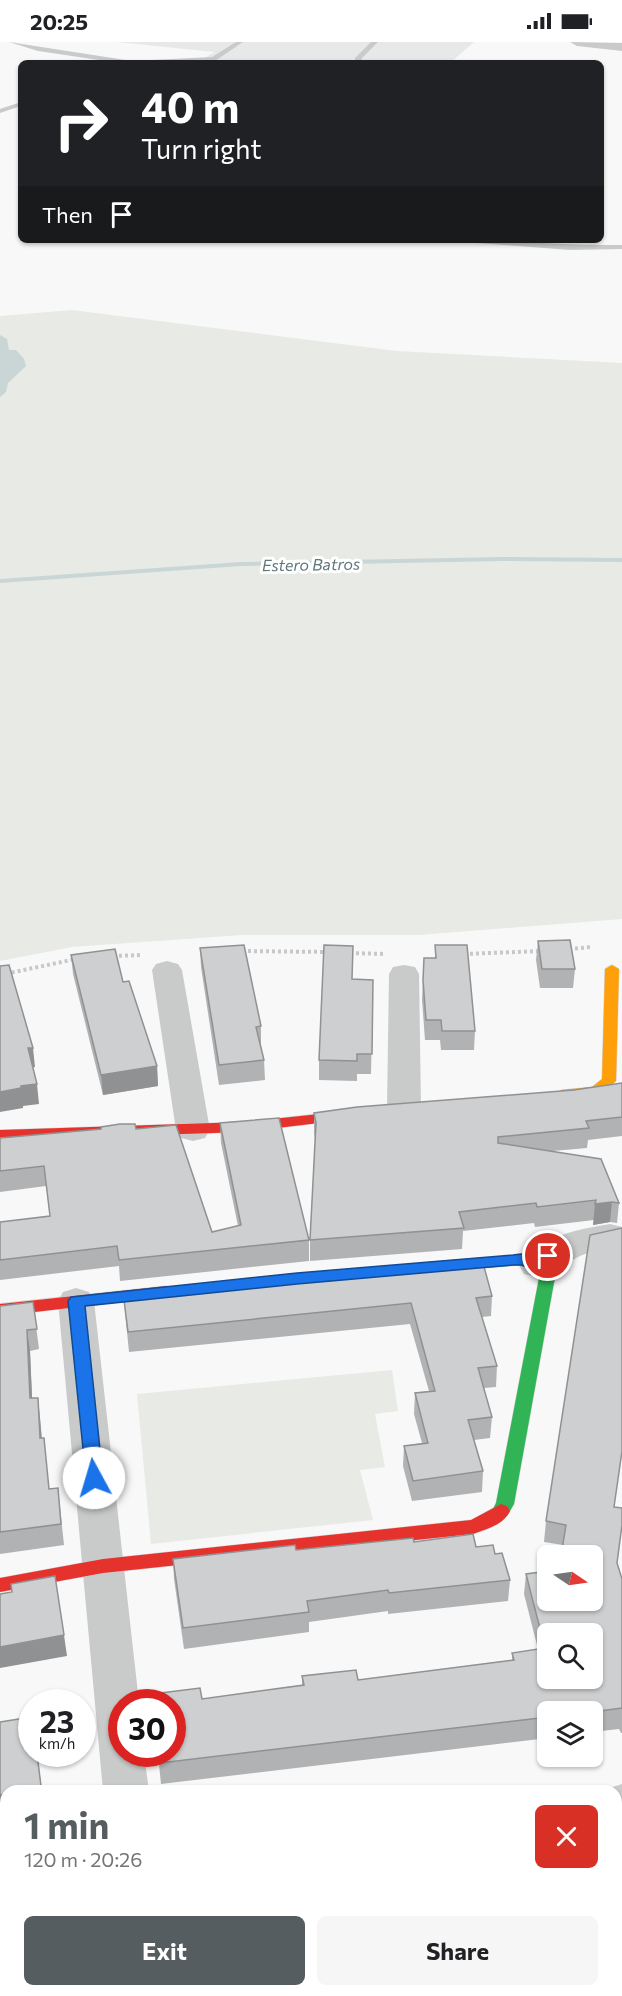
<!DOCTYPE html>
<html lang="en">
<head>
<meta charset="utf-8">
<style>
  body { margin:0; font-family:Commissioner,sans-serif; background:#f6f6f6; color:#202124; height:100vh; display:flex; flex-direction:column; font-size:22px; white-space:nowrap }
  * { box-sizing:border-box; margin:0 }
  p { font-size:20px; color:#757577 }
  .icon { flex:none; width:33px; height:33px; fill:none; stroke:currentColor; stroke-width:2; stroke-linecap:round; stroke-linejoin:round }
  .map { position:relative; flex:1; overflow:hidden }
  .sheet { position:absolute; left:0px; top:1743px; width:622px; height:212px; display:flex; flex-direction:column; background:#fff; border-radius:18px 18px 0 0; box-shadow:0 2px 4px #0004 }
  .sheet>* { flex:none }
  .banner { position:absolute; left:18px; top:18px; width:586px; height:183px; border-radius:9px; box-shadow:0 2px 4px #0004; background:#202124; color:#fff; overflow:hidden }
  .needle { width:39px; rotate:103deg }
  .buttons { position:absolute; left:537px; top:1503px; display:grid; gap:12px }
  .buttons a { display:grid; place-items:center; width:66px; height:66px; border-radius:9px; background:#fff; box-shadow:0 2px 4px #0004; font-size:30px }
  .speed { position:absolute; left:18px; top:1647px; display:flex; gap:12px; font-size:30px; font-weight:700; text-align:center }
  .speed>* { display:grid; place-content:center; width:78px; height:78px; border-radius:50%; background:#fff; box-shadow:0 2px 4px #0004; line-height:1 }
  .speed small { font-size:15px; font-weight:400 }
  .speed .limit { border:9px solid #d22; background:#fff; color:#111 }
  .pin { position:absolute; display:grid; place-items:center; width:51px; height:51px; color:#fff; margin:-26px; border:3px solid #fff; border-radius:50%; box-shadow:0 2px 6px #0007 }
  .me { position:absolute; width:66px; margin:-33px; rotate:354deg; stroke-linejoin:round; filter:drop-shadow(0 0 4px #0008) }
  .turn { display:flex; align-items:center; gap:21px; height:126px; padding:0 24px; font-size:27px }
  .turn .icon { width:78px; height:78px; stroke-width:2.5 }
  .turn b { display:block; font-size:42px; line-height:51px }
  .then { display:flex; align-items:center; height:57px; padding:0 24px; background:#0003; gap:12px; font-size:22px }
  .round { display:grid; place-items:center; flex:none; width:63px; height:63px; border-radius:9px; background:#f6f6f6 }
  .head { display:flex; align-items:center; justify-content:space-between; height:102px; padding:0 24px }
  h1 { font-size:36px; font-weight:700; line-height:45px; color:#565d60 }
  .action { display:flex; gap:12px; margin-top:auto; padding:12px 24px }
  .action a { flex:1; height:69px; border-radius:9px; background:#565d60; color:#fff; font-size:24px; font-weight:700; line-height:69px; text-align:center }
  .action a+a { background:#f6f6f6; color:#202124 }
  .status { display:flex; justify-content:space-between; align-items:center; height:42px; padding:0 30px; background:#fff; direction:ltr }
  .status svg { height:16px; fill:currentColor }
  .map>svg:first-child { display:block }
  .built { fill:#e7e9e8 }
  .green { fill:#e8eae5 }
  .water { fill:#cad5d6 }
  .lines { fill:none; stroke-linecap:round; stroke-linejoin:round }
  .stream { fill:#cad5d6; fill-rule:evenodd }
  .fast-casing { stroke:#d3d4d5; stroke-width:1 }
  .slow-casing { stroke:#d3d4d5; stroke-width:1 }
  .jam-casing { stroke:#d3d4d5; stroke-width:1 }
  .path-far1 { stroke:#c7c8c9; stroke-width:4; stroke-dasharray:3 3; stroke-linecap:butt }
  .path { stroke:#c7c8c9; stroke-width:5; stroke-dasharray:4.5 4.5; stroke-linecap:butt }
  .lane { fill:#c9cbcb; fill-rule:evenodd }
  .street { fill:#c9cbcb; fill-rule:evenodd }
  .fast { fill:#30b455; fill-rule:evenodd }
  .slow { fill:#ff9f0a; fill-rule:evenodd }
  .jam { fill:#e5322d; fill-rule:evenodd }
  .wall { fill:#b0b2b3 }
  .shaded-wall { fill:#909192 }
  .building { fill:#cdcfd0; stroke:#909192; stroke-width:1.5; fill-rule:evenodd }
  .route { fill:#1a73e8; stroke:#114b97; stroke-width:1.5 }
  .labels { text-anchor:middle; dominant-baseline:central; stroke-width:6; stroke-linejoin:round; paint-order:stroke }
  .far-water-label { font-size:16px; font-style:italic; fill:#60787a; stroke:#fff }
</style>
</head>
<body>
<div class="status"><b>20:25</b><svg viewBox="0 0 49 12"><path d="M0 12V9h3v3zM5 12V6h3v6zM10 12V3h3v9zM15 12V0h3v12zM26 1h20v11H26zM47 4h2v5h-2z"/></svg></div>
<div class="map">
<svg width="622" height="1954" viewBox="0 0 622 1954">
  <rect width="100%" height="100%" fill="#f8f8f8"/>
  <path class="built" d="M117,0H474L450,21H197L214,10Z"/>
  <path class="green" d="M72,268L397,309L622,321V877L419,893H242L72,905L0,919V274Z
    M392,1328L398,1369L375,1372L385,1425L360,1428L373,1478L151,1502L137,1352Z"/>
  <path class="water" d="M0,293L7,297L9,308H16L24,317L26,324L8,341L6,350L0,355Z"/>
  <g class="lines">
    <path class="stream" d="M503,515L622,516V520L503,519L241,524L0,541V537L241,520Z"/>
    <g class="fast-casing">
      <path id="fast" d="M522,1213L541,1218L555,1235L514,1462L507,1474L501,1476L495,1474L492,1469L496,1461L539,1236L531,1226L522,1223L430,1230L425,1229L422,1225L425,1221L430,1220Z"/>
    </g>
    <g class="slow-casing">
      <path id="slow" d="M612,923L619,927L616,1039L601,1052L561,1054L559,1051L561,1048L592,1045L602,1037L605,927Z"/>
    </g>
    <g class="jam-casing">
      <path id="jam" d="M356,1068L363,1073L361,1076L244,1090L0,1098V1088L244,1080Z
        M167,1244L173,1246L175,1250L173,1254L0,1274V1262Z
        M501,1462L507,1464L510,1469C503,1483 487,1487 473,1492L103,1531L0,1550V1536L103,1517L471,1478Z"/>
    </g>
    <path class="path-far1" d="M569,907L591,905
      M242,909L328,910
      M350,911L385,912
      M464,912L541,909
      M113,914L142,913
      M0,933L76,917"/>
    <path class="path" d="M0,1920L6,1918"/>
    <path class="lane" d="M9,0L132,19L212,15L236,0H243L212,21H119L38,9Z
      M371,0H378L361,17L367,21L355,18V16Z
      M21,60V64L0,71V67Z
      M459,198C514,198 567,204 622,203V207L570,208L463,200Z"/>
    <path class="street" d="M570,0L622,1V9L577,4Z
      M167,919L178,922L182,928L210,1088L205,1096L193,1099L181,1096L176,1088L152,928L156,922Z
      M404,923L415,925L419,932L421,1065L416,1073L404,1076L392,1073L387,1065L389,932L393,925Z
      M610,1182L622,1185V1203C610,1206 597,1208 585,1212C562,1221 550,1239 524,1232L519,1223C535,1195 580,1187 610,1182Z
      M76,1246L89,1250L94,1259L139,1660H122V1712H144L149,1749H103L58,1259L63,1250Z
      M622,1742V1784L616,1785V1749H600Z
      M6,1829V1873L0,1874V1830Z
      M616,1831H622V1875H616Z"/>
    <use href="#fast" class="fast"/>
    <use href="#slow" class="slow"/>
    <use href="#jam" class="jam"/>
  </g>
  <path class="wall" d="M538,899L575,927L573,946H540L536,918Z
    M435,903L475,989L474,1008H441L440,998H425L422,958L424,916H435Z
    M200,906L261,984V1004L264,1018L265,1038L219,1043L201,925Z
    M71,913L123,940L157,1024L158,1044L103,1053L73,932Z
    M352,937L373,938L371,1032H357V1039L319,1038V1018Z
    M622,1041V1094L588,1098L587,1106L553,1109L619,1161L617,1181L610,1180L593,1183L594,1178L535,1185L534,1181L463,1189L462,1207L310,1219V1198L315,1097L314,1091V1071L574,1048Z
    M220,1081L309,1198V1219L120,1239L119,1224L0,1238V1180L50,1174L46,1144L0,1150V1096L136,1087L212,1190L238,1184L221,1101Z
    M474,1222L492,1254L491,1274L482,1275L497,1324L496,1345L484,1346L492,1375L490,1396L474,1398L483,1429L482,1450L412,1459L403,1424L404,1404L422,1401L414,1372L415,1351L429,1349L410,1282L129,1310L123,1250Z
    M33,1260L39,1307L30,1309L32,1356L40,1376L42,1396L49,1447L58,1446L64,1503L0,1512V1264Z
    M614,1465L617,1521L622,1537V1691H621L619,1687L592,1690V1670H548V1696L161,1742L158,1712H172L202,1657L302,1643V1634L358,1638L512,1618V1611L538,1607L524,1552L526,1532L592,1558L563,1503L544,1500L546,1479Z
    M414,1500L476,1505L495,1512L510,1538L508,1559L388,1572V1569L309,1580V1590L184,1607L174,1537L173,1517Z
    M616,1853L619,1857L622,1856V1954H604L601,1953V1948H616Z
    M281,1948H340L341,1954H282Z"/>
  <path class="shaded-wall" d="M28,1006H33L35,1025L30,1026Z
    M157,1024L158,1044L103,1053L101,1033Z
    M37,1042L39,1062L23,1064V1066L0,1070V1050L21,1044Z
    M612,1160L610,1180L593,1183L595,1162Z
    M27,1288L30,1309L33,1377L30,1356Z
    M38,1356L40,1376L43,1417L40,1396Z
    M64,1593L67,1614L0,1626V1605Z
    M37,1712L42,1749H18Z
    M6,1752V1773L0,1774V1753Z"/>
  <path class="building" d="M570,898L575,927H542L538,899Z
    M244,903L261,984L256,985L264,1018L219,1023L200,906Z
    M324,903L353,904L352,937L373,938L372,1012H357V1019L319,1018Z
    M435,903H467L475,989H442L441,978H426L423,938L424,916H436Z
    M115,907L123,940L129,939L157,1024L101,1033L71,913Z
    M9,923L33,1006H28L37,1042L21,1044V1046L0,1050V924Z
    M622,1041V1075L586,1079L589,1086L498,1095V1101L601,1117L619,1161L612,1160L595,1162L596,1158L537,1165L536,1161L459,1170L464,1186L310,1198L316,1081L314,1071L357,1065L574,1048Z
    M279,1076L309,1198L119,1218L117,1204L0,1218V1180L50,1174L44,1124L0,1129V1096L101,1087V1085L120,1082H135L136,1087L176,1083L212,1190L241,1183L220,1081Z
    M622,1186V1409L614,1465L622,1466V1483L617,1521L622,1537V1666L592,1670H548V1675L160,1721L159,1712H172V1660H154L153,1652L200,1646L202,1657L304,1643L302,1634L356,1628L358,1638L514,1618L512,1611L545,1606L526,1532L548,1529V1558H592V1514H561L566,1483L546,1479L590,1193ZM548,1592H592V1636H548Z
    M473,1217L474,1222L483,1221L492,1254L476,1256L497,1324L478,1326L492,1375L468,1378L483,1429L413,1439L404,1404L428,1401L415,1351L435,1349L411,1261L128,1290L123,1250Z
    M33,1260L37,1287L27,1288L30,1356H38L40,1396H44L49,1447L58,1446L61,1482L0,1490V1264Z
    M473,1492L476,1505L493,1503L495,1512L502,1511L510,1538L389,1551L388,1548L307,1559L309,1570L183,1586L173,1517L295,1503L296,1508L413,1496L414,1500Z
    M55,1534L64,1593L0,1605V1552L12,1550L11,1542Z
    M32,1675V1712H37L41,1744L18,1749H6V1752L0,1753V1680Z
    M616,1853L619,1857L622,1856V1937L616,1936Z
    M285,1948H340L341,1954H286Z
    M457,1948H511V1954H457Z
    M162,1950L163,1954H151Z"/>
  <path class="route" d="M548,1209L554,1210L556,1214L542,1226L537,1228L521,1223H513L297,1242L85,1264L103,1436L100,1440L94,1442L88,1440L86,1436L68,1259L71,1255L297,1231L513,1213L521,1212L535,1216Z"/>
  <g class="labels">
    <g class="far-water-label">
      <text transform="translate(311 522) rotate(-1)">Estero Batros</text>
    </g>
  </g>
</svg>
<div class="buttons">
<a><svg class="needle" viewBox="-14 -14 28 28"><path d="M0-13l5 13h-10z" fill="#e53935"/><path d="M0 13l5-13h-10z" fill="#757577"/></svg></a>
<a><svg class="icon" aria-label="search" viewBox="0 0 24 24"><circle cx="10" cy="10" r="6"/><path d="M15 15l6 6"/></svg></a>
<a><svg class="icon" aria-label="layers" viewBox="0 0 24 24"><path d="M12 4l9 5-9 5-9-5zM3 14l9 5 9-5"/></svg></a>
</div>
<div class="speed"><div>23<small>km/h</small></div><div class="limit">30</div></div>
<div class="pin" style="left:548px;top:1214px;background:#d93025"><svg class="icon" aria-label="arrive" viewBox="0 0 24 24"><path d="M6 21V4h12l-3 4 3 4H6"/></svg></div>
<svg class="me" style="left:94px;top:1436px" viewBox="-20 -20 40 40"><circle r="19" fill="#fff"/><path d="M0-13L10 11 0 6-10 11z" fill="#1a73e8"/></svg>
<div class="banner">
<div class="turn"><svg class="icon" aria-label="right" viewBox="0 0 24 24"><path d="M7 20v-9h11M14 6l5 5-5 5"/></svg><div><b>40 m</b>Turn right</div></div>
<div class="then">Then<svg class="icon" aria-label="arrive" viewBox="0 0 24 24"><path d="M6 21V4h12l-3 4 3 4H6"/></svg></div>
</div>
<section class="sheet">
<div class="head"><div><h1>1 min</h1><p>120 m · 20:26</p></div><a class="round" style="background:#d93025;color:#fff"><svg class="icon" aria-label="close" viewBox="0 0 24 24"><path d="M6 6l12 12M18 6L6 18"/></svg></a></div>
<div class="action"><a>Exit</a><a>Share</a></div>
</section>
</div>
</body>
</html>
